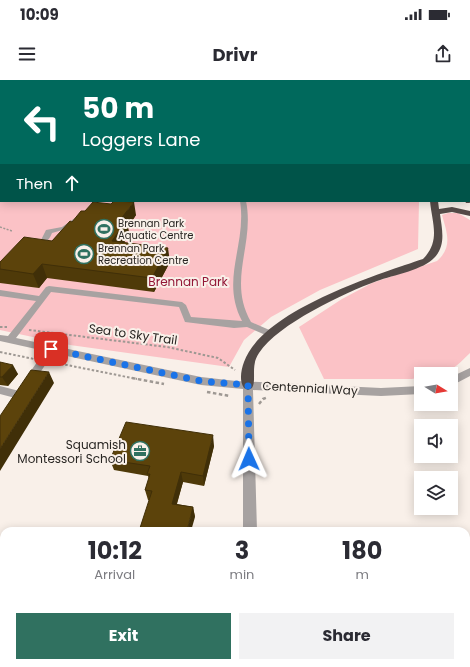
<!DOCTYPE html>
<html lang="en">
<head>
<meta charset="utf-8">
<style>
  body { margin:0; font-family:Poppins,sans-serif; background:#f2f2f3; color:#2b2b33; height:100vh; display:flex; flex-direction:column; font-size:15px; white-space:nowrap }
  * { box-sizing:border-box; margin:0 }
  p { font-size:13px; color:#7c7c81 }
  .icon { flex:none; width:22px; height:22px; fill:none; stroke:currentColor; stroke-width:2; stroke-linecap:round; stroke-linejoin:round }
  .map { position:relative; flex:1; overflow:hidden }
  .sheet { position:absolute; left:0px; top:447px; width:470px; height:140px; display:flex; flex-direction:column; background:#fff; border-radius:12px 12px 0 0; box-shadow:0 2px 10px #0003 }
  .sheet>* { flex:none }
  .hud { position:absolute; left:0px; top:0px; width:470px; height:122px; box-shadow:0 2px 10px #0003; background:#00695c; color:#fff; overflow:hidden }
  .needle { width:26px; rotate:101deg }
  .controls { position:absolute; left:414px; top:287px; display:grid; gap:8px }
  .controls a { display:grid; place-items:center; width:44px; height:44px; border-radius:0px; background:#fff; box-shadow:0 2px 10px #0003; font-size:20px }
  .pin { position:absolute; display:grid; place-items:center; width:34px; height:34px; color:#fff; margin:-17px; border-radius:8px; box-shadow:0 2px 6px #0006 }
  .me { position:absolute; width:44px; margin:-22px; rotate:359deg; stroke-linejoin:round; filter:drop-shadow(0 0 3px #0008) }
  .turn { display:flex; align-items:center; gap:14px; height:84px; padding:0 16px; font-size:18px }
  .turn .icon { width:52px; height:52px; stroke-width:2.5 }
  .turn b { display:block; font-size:28px; line-height:34px }
  .then { display:flex; align-items:center; height:38px; padding:0 16px; background:#0003; gap:8px; font-size:15px }
  .eta { display:flex; justify-content:space-evenly; align-items:center; height:68px; text-align:center }
  .eta b { font-size:24px; font-weight:700; line-height:28px }
  .action { display:flex; gap:8px; margin-top:auto; padding:8px 16px }
  .action a { flex:1; height:46px; border-radius:0px; background:#307160; color:#fff; font-size:16px; font-weight:700; line-height:46px; text-align:center }
  .action a+a { background:#f2f2f3; color:#2b2b33 }
  .status { display:flex; justify-content:space-between; align-items:center; height:28px; padding:0 20px; background:#fff; direction:ltr }
  .status svg { height:11px; fill:currentColor }
  header { display:flex; justify-content:space-between; align-items:center; height:52px; padding:0 16px; background:#fff; font-size:18px; font-weight:700 }
  .map>svg:first-child { display:block }
  .green { fill:#fbc2c6 }
  .lines { fill:none; stroke-linecap:round; stroke-linejoin:round }
  .path-far3 { stroke:#9e9893; stroke-width:1; stroke-dasharray:1.5 1; stroke-linecap:butt }
  .path-far2 { stroke:#9e9893; stroke-width:1.5; stroke-dasharray:2 1.5; stroke-linecap:butt }
  .path-far1 { stroke:#9e9893; stroke-width:2; stroke-dasharray:2.5 2; stroke-linecap:butt }
  .path { stroke:#9e9893; stroke-width:2.5; stroke-dasharray:3.5 2.5; stroke-linecap:butt }
  .minor { fill:#a7a2a1; fill-rule:evenodd }
  .highway { fill:#544b48; fill-rule:evenodd }
  .wall { fill:#4f3a09 }
  .shaded-wall { fill:#402f08 }
  .building { fill:#5c430b; stroke:#402f08 }
  .route { stroke:#1a73e8; stroke-width:7; stroke-dasharray:0 12.6 }
  .labels { text-anchor:middle; dominant-baseline:central; stroke-width:4; stroke-linejoin:round; paint-order:stroke }
  .far-poi-label { font-size:10px; fill:#292623; stroke:#f9f0e9; text-anchor:start }
  .park-label { font-size:12px; fill:#931737; stroke:#f9f0e9 }
  .street-label { font-size:12px; fill:#292623; stroke:#f9f0e9 }
  .poi-label { font-size:12px; fill:#292623; stroke:#f9f0e9; text-anchor:end }
</style>
</head>
<body>
<div class="status"><b>10:09</b><svg viewBox="0 0 49 12"><path d="M0 12V9h3v3zM5 12V6h3v6zM10 12V3h3v9zM15 12V0h3v12zM26 1h20v11H26zM47 4h2v5h-2z"/></svg></div>
<header><svg class="icon" aria-label="menu" viewBox="0 0 24 24"><path d="M4 6h16M4 12h16M4 18h16"/></svg>Drivr<svg class="icon" aria-label="share" viewBox="0 0 24 24"><path d="M12 15V3M7 8l5-5 5 5M5 13v7h14v-7"/></svg></header>
<div class="map">
<svg width="470" height="587" viewBox="0 0 470 587">
  <rect width="100%" height="100%" fill="#f9f0e9"/>
  <path class="green" d="M0,3L1,121H419L418,169L320,210L271,237L244,260L229,287L70,265L0,250Z
    M448,133H458L470,140V273C451,292 448,294 421,294V297L412,299H324L299,247L342,219L372,203L437,181C453,167 447,153 442,135Z"/>
  <g class="lines">
    <path class="path-far3" d="M173,0L191,1"/>
    <path class="path-far2" d="M0,147L12,151"/>
    <path class="path-far1" d="M0,247H9
      M29,250L167,267L218,278L235,290
      M0,272L34,279
      M52,282L137,299"/>
    <path class="path" d="M132,298L164,304
      M207,312L230,316
      M259,324L263,319L268,317"/>
    <path class="minor" d="M265,0H269V1H265Z
      M434,0H440L441,1H433Z
      M240,121H246C255,164 227,200 251,242L274,252L276,254L274,256H268L247,247L234,248L185,242L179,227L51,212L16,258L201,297L236,301L381,308L421,306V314L381,316L253,310L257,451H243V309L201,305L53,273L32,305H24L23,302L45,271L0,261V255L8,256L36,221L0,216V210L39,216L46,207L49,206L182,222L186,225L191,237L242,241C220,199 247,165 240,121Z
      M75,138L77,139V141L66,149L52,153C48,163 42,165 33,167L29,165L41,160L46,150L62,147Z
      M470,288V296L451,306V297Z
      M0,306L23,312L24,315L23,318L19,319L0,314Z
      M251,583H267L268,587H252Z"/>
    <path class="highway" d="M16,0H36V1H16Z
      M50,0H72V1H50Z
      M469,119L470,123H466L465,121H469Z
      M430,121H438L439,129L452,127L470,131V136L452,132L440,134C442,149 446,165 435,177C424,190 393,195 377,201C344,213 278,244 259,273C250,286 257,300 252,308L248,310L244,308C239,301 241,290 244,282C262,231 375,195 423,179C441,161 432,143 430,121Z"/>
  </g>
  <path class="wall" d="M450,0H470V18H469V1H453Z
    M111,124L136,135L128,147L129,154L124,163L170,182L154,212L47,198L39,208L0,203V182L52,161L72,142L85,131Z
    M0,282L18,294L8,306L0,305Z
    M214,366L204,406L183,402L177,424L193,427L195,437L148,420L145,410L149,399L148,396L114,390L110,380Z"/>
  <path class="shaded-wall" d="M134,122L136,135L128,147L129,154L115,175L112,161L120,140Z
    M168,168L170,182L154,212L152,198Z
    M42,184L47,198L39,208L33,194Z
    M13,285L18,294L8,306L2,297Z
    M49,292L54,303L0,391V369Z
    M213,355L214,366L204,406L203,396Z
    M181,392L183,402L174,433L172,424Z
    M193,427L195,437L191,451H187Z"/>
  <path class="building" d="M114,121L134,122L120,140H127L112,161L168,168L152,198L42,184L33,194L0,189V182L24,157L52,161L70,141L72,142L81,131H85L93,122L111,124Z
    M0,282L13,285L2,297H0Z
    M31,290L49,292L0,369V336Z
    M126,342L213,355L203,396L181,392L172,424L193,427L187,451H139L152,411L145,410L150,394H147L150,386L110,380Z"/>
  <g class="lines">
    <path class="route" d="M51,269L201,301L248,305L249,379"/>
  </g>
  <defs>
    <g id="stadium-ring" transform="scale(1)"><circle r="9.5" fill="#f9f0e9" stroke="#307160" stroke-width="1.5"/><path d="M0-5a6.5 5 0 1 0 0 10a6.5 5 0 1 0 0-10ZM-3.5-1.8h7v3.6h-7Z" fill="#307160"/></g>
    <g id="office-ring" transform="scale(1)"><circle r="9.5" fill="#f9f0e9" stroke="#307160" stroke-width="1.5"/><path d="M-6-3h4V-5.5h4V-3h4V5H-6ZM-1-4.5V-3h2v-1.5ZM-6 0V1H6V0Z" fill="#307160"/></g>
  </defs>
  <g fill-rule="evenodd">
    <use href="#stadium-ring" x="104" y="149"/>
    <use href="#stadium-ring" x="84" y="174"/>
    <use href="#office-ring" x="140" y="371"/>
  </g>
  <g class="labels">
    <g class="far-poi-label">
      <text x="118" y="143">Brennan Park<tspan x="118" dy="12">Aquatic Centre</tspan></text>
      <text x="98" y="168">Brennan Park<tspan x="98" dy="12">Recreation Centre</tspan></text>
    </g>
    <g class="park-label">
      <text x="188" y="201">Brennan Park</text>
    </g>
    <g class="street-label">
      <text transform="translate(133 254) rotate(8)">Sea to Sky Trail</text>
      <text transform="translate(310 308) rotate(3)">Centennial Way</text>
    </g>
    <g class="poi-label">
      <text x="126" y="364">Squamish<tspan x="126" dy="14">Montessori School</tspan></text>
    </g>
  </g>
</svg>
<div class="controls">
<a><svg class="needle" viewBox="-14 -14 28 28"><path d="M0-13l5 13h-10z" fill="#e53935"/><path d="M0 13l5-13h-10z" fill="#7c7c81"/></svg></a>
<a><svg class="icon" aria-label="sound" viewBox="0 0 24 24"><path d="M4 9h4l5-4v14l-5-4H4zM17 9q2 3 0 6"/></svg></a>
<a><svg class="icon" aria-label="layers" viewBox="0 0 24 24"><path d="M12 4l9 5-9 5-9-5zM3 14l9 5 9-5"/></svg></a>
</div>
<div class="pin" style="left:51px;top:269px;background:#d93025"><svg class="icon" aria-label="arrive" viewBox="0 0 24 24"><path d="M6 21V4h12l-3 4 3 4H6"/></svg></div>
<svg class="me" style="left:249px;top:379px" viewBox="-20 -20 40 40"><path d="M0-17L14 15 0 8-14 15z" fill="#1a73e8" stroke="#fff" stroke-width="4"/></svg>
<div class="hud">
<div class="turn"><svg class="icon" aria-label="left" viewBox="0 0 24 24"><path d="M17 20v-9H6M10 6l-5 5 5 5"/></svg><div><b>50 m</b>Loggers Lane</div></div>
<div class="then">Then<svg class="icon" aria-label="ahead" viewBox="0 0 24 24"><path d="M12 20V5M6 11l6-6 6 6"/></svg></div>
</div>
<section class="sheet">
<div class="eta">
<div><b>10:12</b><p>Arrival</p></div>
<div><b>3</b><p>min</p></div>
<div><b>180</b><p>m</p></div>
</div>
<div class="action"><a>Exit</a><a>Share</a></div>
</section>
</div>
</body>
</html>
